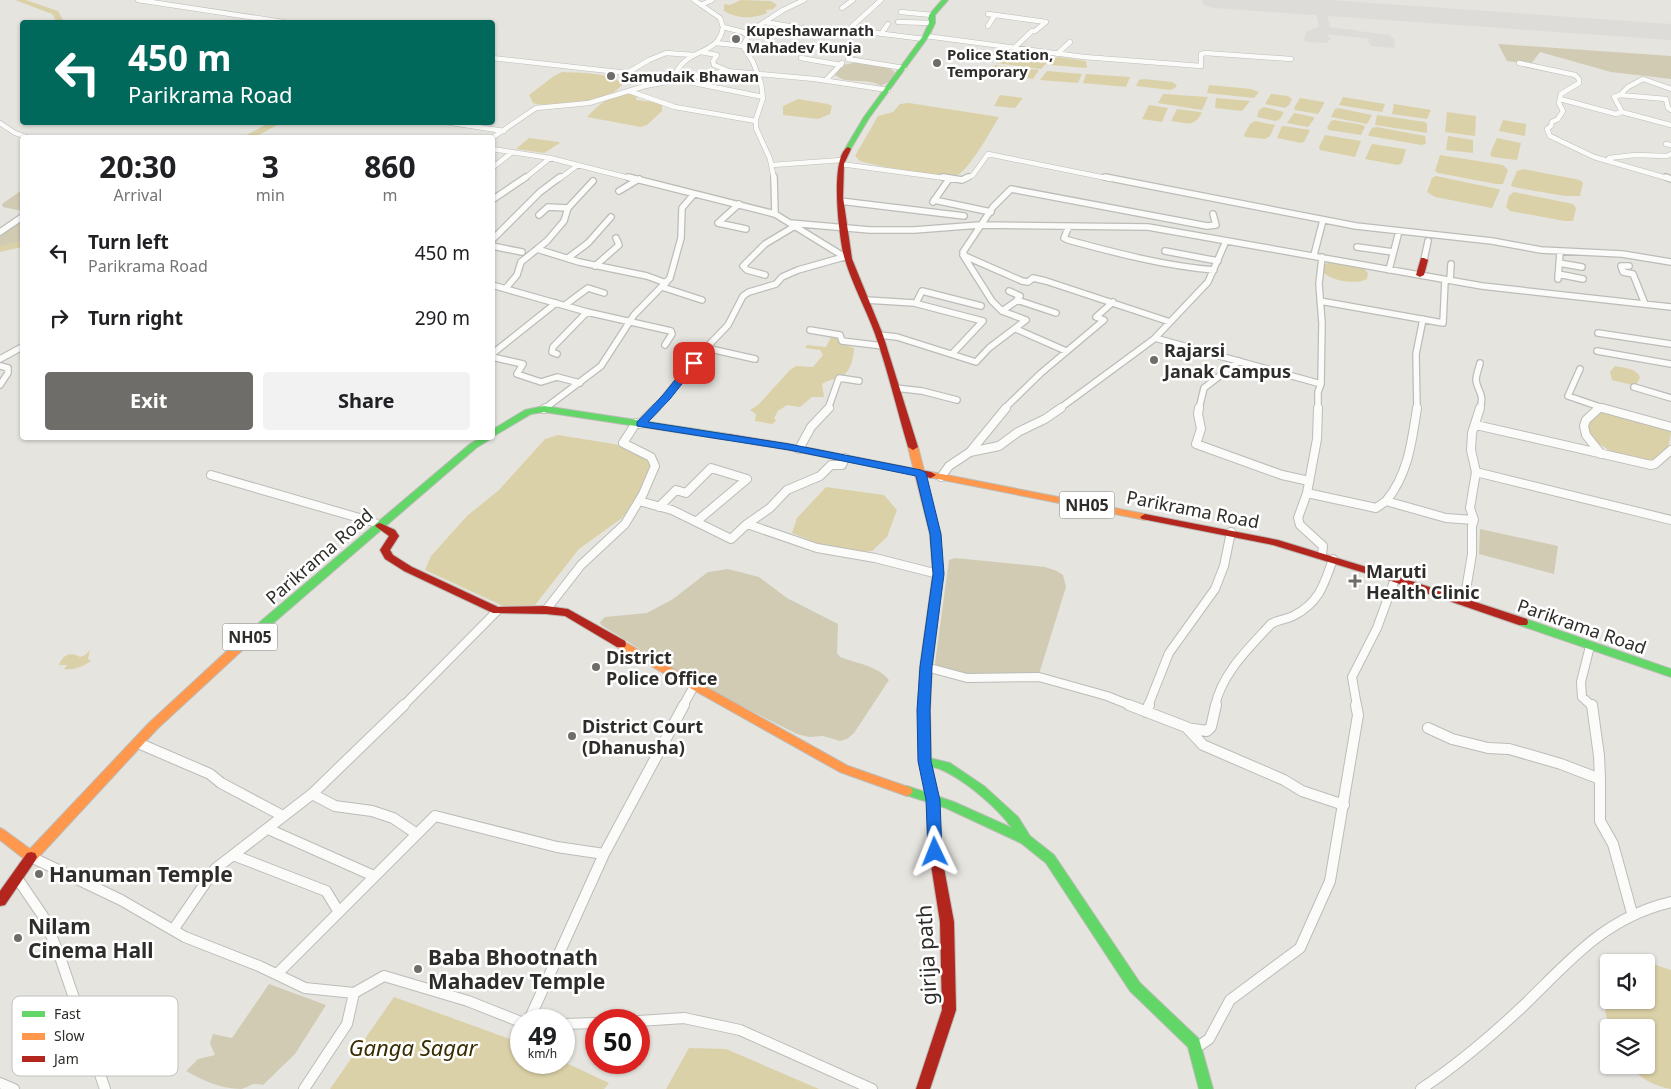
<!DOCTYPE html>
<html lang="en">
<head>
<meta charset="utf-8">
<style>
  body { margin:0; font-family:"Noto Sans",sans-serif; background:#f2f2f2; color:#202124; height:100vh; display:flex; flex-direction:column; font-size:19px; white-space:nowrap }
  * { box-sizing:border-box; margin:0 }
  p { font-size:16px; color:#757577 }
  .icon { flex:none; width:28px; height:28px; fill:none; stroke:currentColor; stroke-width:2; stroke-linecap:round; stroke-linejoin:round }
  .map { position:relative; flex:1; overflow:hidden }
  .side { position:absolute; left:20px; top:135px; width:475px; height:305px; display:flex; flex-direction:column; background:#fff; border-radius:5px; box-shadow:0 1px 4px #0004 }
  .side>* { flex:none }
  .top-card { position:absolute; left:20px; top:20px; width:475px; height:105px; border-radius:5px; box-shadow:0 1px 4px #0004; background:#00695c; color:#fff; overflow:hidden }
  .buttons { position:absolute; left:1600px; top:954px; display:grid; gap:10px }
  .buttons a { display:grid; place-items:center; width:55px; height:55px; border-radius:5px; background:#fff; box-shadow:0 1px 4px #0004; font-size:25px }
  .speed { position:absolute; left:510px; top:1009px; display:flex; gap:10px; font-size:25px; font-weight:700; text-align:center }
  .speed>* { display:grid; place-content:center; width:65px; height:65px; border-radius:50%; background:#fff; box-shadow:0 1px 4px #0004; line-height:1 }
  .speed small { font-size:12px; font-weight:400 }
  .speed .limit { border:8px solid #d22; background:#fff; color:#111 }
  .pin { position:absolute; display:grid; place-items:center; width:42px; height:42px; color:#fff; margin:-21px; border-radius:10px; box-shadow:0 2px 8px #0006 }
  .me { position:absolute; width:55px; margin:-28px; rotate:358deg; stroke-linejoin:round; filter:drop-shadow(0 0 4px #0008) }
  .turn { display:flex; align-items:center; gap:18px; height:105px; padding:0 25px; font-size:22px }
  .turn .icon { width:65px; height:65px; stroke-width:2.5 }
  .turn b { display:block; font-size:35px; line-height:42px }
  .eta { display:flex; justify-content:space-evenly; align-items:center; height:85px; text-align:center }
  .eta b { font-size:30px; font-weight:700; line-height:35px }
  .action { display:flex; gap:10px; margin-top:auto; padding:10px 25px }
  .action a { flex:1; height:58px; border-radius:5px; background:#6e6d69; color:#fff; font-size:20px; font-weight:700; line-height:58px; text-align:center }
  .action a+a { background:#f2f2f2; color:#202124 }
  ul { padding:0; list-style:none }
  li { display:flex; align-items:center; gap:15px; height:65px; padding:0 25px }
  li div { flex:1 }
  li b { display:block; font-size:19px }
  li em { font-style:normal }
  .map>svg:first-child { display:block }
  .green { fill:#d1cbb4 }
  .water { fill:#dbd1a8 }
  .lines { fill:none; stroke-linecap:round; stroke-linejoin:round }
  .river { fill:#dbd1a8; fill-rule:evenodd }
  .taxiway { fill:#dddcd9; fill-rule:evenodd }
  .runway { fill:#dddcd9; fill-rule:evenodd }
  .street-far3-casing { stroke:#bcbcb8; stroke-width:5.5 }
  .street-far2-casing { stroke:#bcbcb8; stroke-width:8 }
  .street-far1-casing { stroke:#bcbcb8; stroke-width:10 }
  .street-casing { stroke:#bcbcb8; stroke-width:12 }
  .fast-casing { stroke:#bcbcb8; stroke-width:2 }
  .slow-casing { stroke:#bcbcb8; stroke-width:2 }
  .jam-casing { stroke:#bcbcb8; stroke-width:2 }
  .street-far3 { stroke:#fbfbfa; stroke-width:4.5 }
  .street-far2 { stroke:#fbfbfa; stroke-width:5.5 }
  .street-far1 { stroke:#fbfbfa; stroke-width:8 }
  .street { stroke:#fbfbfa; stroke-width:10 }
  .fast { fill:#63d668; fill-rule:evenodd }
  .slow { fill:#ff974d; fill-rule:evenodd }
  .jam { fill:#b3261e; fill-rule:evenodd }
  .route { fill:#1a73e8; stroke:#114b97 }
  .poi-dot { fill:#6e6d69; stroke:#fff; stroke-width:2 }
  .labels { text-anchor:middle; dominant-baseline:central; stroke-width:5; stroke-linejoin:round; paint-order:stroke }
  .far-poi-label { font-size:15px; font-weight:bold; fill:#2e2d2a; stroke:#fff; text-anchor:start }
  .shield { fill:#fff; stroke:#6d6c6a; stroke-width:1 }
  .shield-label { font-size:16px; font-weight:bold; fill:#2e2d2a }
  .poi-label { font-size:18px; font-weight:bold; fill:#2e2d2a; stroke:#fff; text-anchor:start }
  .street-label { font-size:18px; fill:#2e2d2a; stroke:#fff }
  .near-poi-label { font-size:21px; font-weight:bold; fill:#2e2d2a; stroke:#fff; text-anchor:start }
  .near-street-label { font-size:21px; fill:#2e2d2a; stroke:#fff }
  .near-water-label { font-size:22px; font-style:italic; fill:#382d00; stroke:#fff }
  .key { fill:#fff; stroke:#c0c0bf; stroke-width:1 }
  .key-label { font-size:14px; fill:#2e2d2a }
</style>
</head>
<body>
<div class="map">
<svg width="1671" height="1089" viewBox="0 0 1671 1089">
  <rect width="100%" height="100%" fill="#e5e4df"/>
  <path class="green" d="M1498,44L1671,56V79L1611,72L1540,52L1531,64L1507,61Z
    M858,62L888,67L895,72L890,81L881,86C870,79 857,82 845,80C840,79 839,77 835,75L843,65Z
    M22,190V211L3,207L2,204Z
    M22,219V241L0,248V234Z
    M1480,529L1558,546L1554,574L1479,554Z
    M955,558L1045,567L1057,571L1063,575L1066,587L1039,674L972,677L938,667L935,663L949,560Z
    M728,569L759,577L787,598L838,624L837,653L840,657C856,663 878,666 889,680L854,733L847,739L840,741L823,736L809,737L797,734L695,683L601,625L600,622L605,617L647,613L673,599L708,572Z
    M269,984L326,1005L295,1054L263,1085C248,1082 253,1086 241,1089C221,1089 202,1080 186,1071L198,1059L215,1055L210,1043L213,1034L232,1038Z"/>
  <path class="water" d="M741,0L771,1L777,5L773,9L766,10L767,13C753,19 737,19 724,11V4L730,5Z
    M1008,52H1022L1053,56L1041,69L996,63Z
    M1058,57L1086,61L1087,68L1050,65L1055,58Z
    M995,65L1039,70L1033,79L986,72Z
    M1047,71L1082,74L1078,83L1040,80Z
    M562,72C581,73 608,72 623,84C619,88 615,92 610,94C597,100 546,109 533,103L529,95L554,76Z
    M1086,74L1130,77L1126,87L1083,83Z
    M1144,79L1172,82L1177,85L1175,88L1170,90L1136,86L1139,80Z
    M1209,85L1251,89L1259,92L1254,98L1207,93Z
    M633,93L637,95L636,100L655,102L662,105V111L647,125L641,127L587,117C601,102 612,94 633,93Z
    M1163,94L1208,97L1202,110L1158,103Z
    M1271,94L1288,96L1292,99L1289,105L1285,108L1265,104Z
    M1000,95L1023,98L1015,108L994,106Z
    M1343,97L1385,104L1382,112L1339,105Z
    M1216,98L1250,101L1242,111L1215,108Z
    M1300,98L1324,102V104L1318,114L1295,110L1294,108Z
    M798,99L828,104L832,106L830,114L818,119L783,115V106Z
    M909,103L999,117C992,129 968,172 956,176C941,180 877,166 860,161L855,156L878,116L893,112L900,104Z
    M1394,104L1431,110L1427,119L1392,114Z
    M1149,105L1168,108L1162,122L1142,119Z
    M1264,107L1284,112L1280,119L1276,121L1257,117L1259,110Z
    M1338,108L1372,115L1367,124L1331,117L1335,109Z
    M1177,109L1200,112L1202,113C1193,128 1187,123 1171,121Z
    M1447,112L1476,116L1475,136L1445,132Z
    M1294,113L1314,117V119L1308,127L1287,123Z
    M1377,115L1425,122L1427,124V133L1375,125Z
    M1334,120L1363,125L1365,127L1361,135L1329,130L1327,128L1331,121Z
    M1503,120L1526,124L1525,136L1499,131Z
    M1255,121L1275,125L1270,136L1265,139L1245,137L1244,135L1250,124Z
    M1282,126H1284L1310,130L1304,142L1301,143L1277,138Z
    M1377,127L1425,136L1426,144L1421,145L1370,136L1368,135L1372,128Z
    M1325,135L1361,141L1355,157L1320,150L1319,147Z
    M1448,136L1473,140V153L1446,150Z
    M529,138L559,142L560,143L544,153L516,149Z
    M1497,138L1521,143L1517,160L1492,157L1490,154Z
    M1372,144L1404,149H1406L1402,163L1398,165L1365,159Z
    M1440,155L1503,165L1508,170L1503,184H1496L1438,173L1435,171Z
    M1523,169L1580,180L1583,183L1580,196H1565L1513,187L1511,185L1517,171Z
    M1436,176L1498,189L1500,190L1492,208L1435,197L1427,192L1432,178Z
    M1514,192L1573,204L1576,208L1573,221H1565L1510,211L1506,207L1509,196Z
    M1331,262L1358,266L1363,268L1368,273L1367,279C1356,285 1331,281 1323,272L1325,264Z
    M832,335L840,336L838,339L841,344L854,348C854,357 850,373 841,377C834,380 829,379 822,384L824,397H812L800,407L787,405L778,411L774,418L776,421L772,424L755,421L756,414L750,410L758,405L790,370L796,366L813,367L823,355L820,350L805,348L807,345L826,347Z
    M1615,366C1624,368 1636,368 1640,377L1636,386L1612,380L1610,372Z
    M1604,409L1669,427L1671,433L1667,453L1657,460L1649,462L1610,451L1593,440L1586,426Z
    M558,435L620,445L643,454L654,465L649,483L622,518L579,549L535,605L503,606L425,570L431,556L467,516L499,490L545,439Z
    M826,487L884,495L897,510L887,537L872,551L839,552L792,533L797,518Z
    M90,650L88,659L91,661C82,667 75,670 64,669L67,665H59C62,655 71,651 80,657L85,655Z
    M1641,960L1671,970V1089C1654,1086 1639,1078 1629,1065H1646V1028L1611,1027C1605,1017 1603,1008 1609,998V1000H1646V962H1633Z
    M394,997L521,1043V1062H564L609,1083L604,1089H330Z
    M689,1048L726,1049L819,1089H666Z"/>
  <g class="lines">
    <path class="river" d="M15,0H26L58,11L64,22H57L52,14Z
      M271,122H283L253,138H241Z
      M22,241V247L0,252V246Z"/>
    <path class="taxiway" d="M1335,6L1339,7L1340,9L1339,11L1327,14L1330,27L1388,35L1394,39L1395,46L1393,48L1371,46L1368,41L1370,39L1326,34L1331,39L1326,43L1306,42L1304,40L1306,31L1319,27L1316,12L1317,10Z"/>
    <path class="runway" d="M1201,0H1329L1671,24V40L1214,8L1205,6Z"/>
    <g class="street-far3-casing">
      <path id="street-far3" d="M138,0L283,22
        M694,0L720,18L723,27L743,32L748,36L743,46L753,62L761,83L763,98L756,119V128L770,159L774,179
        M701,5L712,0
        M842,8L853,0
        M901,12L932,15
        M988,14L1046,22L1035,31H1032L1014,48
        M764,22L838,34H844L852,30L924,39
        M898,22L932,23
        M988,26L995,15
        M849,29L881,0
        M746,34L783,10L804,0
        M881,34L888,24
        M926,36L1084,57L1201,66V54L1205,53L1291,59
        M716,43L743,46
        M801,45L854,54
        M701,52L717,55L713,61L714,65L726,70
        M1057,54L1070,42
        M492,58L627,73L667,82
        M801,58L841,65
        M848,59L904,68
        M1519,63L1575,75L1579,79V83L1561,94L1559,103L1563,111L1558,119L1552,122L1551,126L1547,129L1550,136L1594,157L1670,179
        M627,73L649,60L666,53L694,55
        M826,80L842,63
        M670,81C675,75 678,67 684,62C699,49 720,50 723,27
        M684,81L763,97
        M629,91L675,107L756,121
        M1620,95L1628,87L1643,79L1671,89
        M1560,99L1616,114L1622,112
        M1671,110L1668,108L1666,99L1620,95L1614,97L1622,112L1671,125
        M445,122L504,131
        M0,123L15,133L29,138
        M492,138L536,108L589,103L645,86L726,71L815,79L888,90
        M1666,144L1671,145
        M492,149L550,158L633,179
        M1609,158L1635,155L1667,156L1671,154
        M841,164L952,179
        M772,165L842,160
        M492,168L511,153
        M524,179L550,158
        M559,179L578,165
        M965,179L973,175L988,154L1111,179"/>
    </g>
    <g class="street-far2-casing">
      <path id="street-far2" d="M628,177L775,214L848,259
        M774,177L775,214
        M943,177L962,180L968,177
        M1105,177L1356,226L1492,241L1541,250L1622,254L1671,262
        M1666,177L1671,179
        M619,191L639,179
        M492,200L526,177
        M934,200L991,212
        M840,201L964,216
        M933,202L949,179
        M739,204L718,223L746,229
        M539,215L548,207L568,208
        M790,223L870,230H914L980,225L1148,227L1482,286L1671,307
        M1069,226L1064,238L1068,240C1116,253 1165,266 1214,270
        M0,232L22,217
        M492,240L540,192L560,177
        M492,246L522,252
        M1357,247L1393,252
        M537,249L579,262L647,276L666,283
        M1165,251L1218,261
        M1314,255L1323,220
        M568,258L588,243L611,217
        M1424,260L1428,241
        M1559,263L1582,267
        M595,266L619,245L616,238
        M1629,266H1621L1623,272L1633,274L1645,304
        M1389,270L1398,235
        M1558,274L1583,279
        M765,275L747,270L743,266L765,244L795,226
        M1558,279L1560,252
        M1450,280L1451,264
        M492,285L587,312L671,331L672,334L665,345
        M662,287L702,300
        M506,288L517,275L521,262L547,241L564,221L568,208L593,181
        M1009,291L1020,296L1017,300L1056,313
        M866,300L914,303L983,321L952,354
        M1320,301L1443,323L1445,280
        M916,303L922,291L981,306
        M565,305L588,288L604,293
        M1002,311L1018,300
        M1170,322L1046,281L1033,278L1028,282L1022,281L965,256L963,252L993,207L1011,189L1207,226L1216,225L1213,214
        M1016,329L1066,351
        M810,330L840,335L842,341L883,346
        M1598,333L1671,344
        M879,335L897,337L976,362L989,348L1026,320L1002,311L992,301L963,255
        M1155,338L1321,384L1322,323L1319,284L1322,257
        M706,348L755,359
        M1597,351L1671,364
        M492,354L556,303
        M557,354L552,352L553,347L587,312
        M492,357L523,364L517,374L541,382L557,377L580,383
        M0,359L22,347
        M0,366L8,368V373L0,385
        M1580,369L1568,396L1600,407
        M1634,387L1671,398
        M895,388L922,391L957,400
        M544,409L601,366L634,315L670,278L681,238L682,208L694,194
        M655,409L706,348L728,325L743,296L749,292L776,284L782,277L798,270L844,257
        M828,409L839,378L859,381
        M1004,409L1041,373L1104,320L1096,317L1113,302
        M1059,409L1154,339L1208,282L1226,241
        M1199,409L1204,388L1239,361
        M1318,409V392L1321,384
        M1417,409L1416,354L1423,319
        M1480,409C1485,393 1477,391 1476,380C1476,375 1479,368 1480,363
        M1598,409L1600,407L1606,409"/>
    </g>
    <g class="street-far1-casing">
      <path id="street-far1" d="M1199,408L1198,414L1201,429L1196,444L1282,475L1309,481
        M1318,408L1317,439L1307,493L1298,518L1300,525L1323,546L1322,555
        M1599,408L1586,420L1584,426L1586,435L1601,454
        M1602,408L1671,427
        M544,409L546,408
        M640,424L656,408
        M1476,425L1651,465L1655,464L1671,450
        M799,449L811,427L829,408
        M970,452L1006,408
        M1476,472L1671,520
        M211,475L373,522L380,526
        M941,477L949,466L970,452L999,446L1018,432L1045,419L1061,408
        M1307,493L1376,508L1386,501L1446,518L1474,520
        M639,501L672,510L731,539L747,524L770,508L787,490L820,476L831,465H842L845,458
        M1386,501C1408,475 1412,441 1417,408
        M659,507L676,490L686,493L711,468L747,479L697,521
        M747,524L817,548L875,558L938,574
        M1464,602L1472,554V526L1474,520L1470,508L1476,472L1471,450L1472,433L1480,408
        M546,610L581,565L625,524L643,494L655,466L651,457L623,443L636,423
        M1590,646L1581,682L1582,697L1592,706
        M926,667L967,678L1039,677L1107,696L1132,706
        M403,706L497,611
        M683,706L694,686
        M1148,706L1169,653L1215,589L1224,566L1231,532
        M1215,706C1222,673 1249,648 1271,624C1279,619 1285,620 1293,616C1319,603 1324,585 1333,559
        M1357,706L1352,677L1377,628L1395,579"/>
    </g>
    <g class="street-casing">
      <path id="street" d="M1129,705L1186,727L1203,745L1284,780L1302,791L1344,805
        M1146,712L1149,705
        M1187,728L1207,731L1211,727L1216,705
        M1428,728L1452,739L1488,748L1509,749L1561,764L1600,779L1599,756L1592,705
        M138,743L210,774L221,783L283,816
        M1600,779V821L1613,844L1632,913
        M312,794L335,806L372,811L393,818L417,834
        M268,829L374,876
        M233,855L326,891L337,909
        M31,857L121,900L185,937L259,966L305,988L354,993
        M17,878L43,916L60,957L105,1089
        M173,930L215,869L312,794L404,705
        M277,974L435,816L557,847L604,854
        M529,1020L604,854L684,705
        M639,1021L684,1018L740,1030L872,1089
        M564,1024L596,1023
        M1196,1048L1209,1039L1230,1000L1300,948L1330,881L1358,715L1356,705
        M0,1083L14,1089
        M304,1089L347,1024L354,993L384,976L468,1001L521,1022
        M1421,1089C1457,1065 1490,1037 1521,1008C1569,962 1603,918 1671,902"/>
    </g>
    <g class="fast-casing">
      <path id="fast" d="M942,0H948L935,15V23L929,36L869,118L850,150H846L845,149L864,117L923,36L929,23V15Z
        M544,406L728,434L733,437L728,440L544,412L531,414L492,437V430L525,410Z
        M481,438H492L476,448L249,644H241L240,641L241,638L470,444Z
        M1523,618L1671,669V677L1519,625L1518,622L1519,619Z
        M925,757L950,763L984,786L1018,817L1030,836L1054,855L1140,983L1199,1039L1213,1089H1199L1188,1047L1130,991L1046,863L1021,843L946,808L903,794L901,791L903,788L907,786L954,802L1012,828C997,807 964,779 940,769C934,767 927,766 921,764L919,761L921,758Z"/>
    </g>
    <g class="slow-casing">
      <path id="slow" d="M913,444L918,447L940,534L943,574L932,667L930,710L931,761L939,801L940,830L938,833L934,835L930,833L928,830L927,801L919,761L918,710L920,667L933,574L930,534L908,447Z
        M931,472L1145,514L1150,517L1145,520L928,477L926,475L928,473Z
        M245,637L249,638L250,641L249,644L157,729L35,861L31,862L27,861L0,840V828L4,830L30,849L149,723L241,638Z
        M621,640L848,766L911,788L913,791L911,794L907,796L840,772L617,647L616,644L617,641Z"/>
    </g>
    <g class="jam-casing">
      <path id="jam" d="M848,147L851,149L844,164L843,197L852,259L883,335L918,447L913,450L908,447C897,410 888,371 875,334C866,309 853,286 845,260C839,241 829,157 848,147Z
        M1421,258H1424L1428,260L1424,275L1420,277L1416,275Z
        M728,434L789,444L931,472L936,475L931,478L789,450L725,439L723,437L725,435Z
        M1145,514L1278,540L1399,577L1527,619L1528,622L1527,625H1519L1391,581L1273,545L1142,519L1140,517Z
        M380,523L395,530L399,536L390,550L393,555L412,567L498,607L546,606L568,609L625,641L626,644L625,647H617L565,616L546,614L493,613L404,571L385,559L380,550L389,536L375,526L377,524Z
        M934,825L938,827L940,830L941,852L954,922L956,1010L930,1089H916L942,1010L940,922L929,852L928,830L930,827Z
        M31,852L35,853L37,857L35,861L5,905L0,906V891L27,853Z"/>
    </g>
    <use href="#street-far3" class="street-far3"/>
    <use href="#street-far2" class="street-far2"/>
    <use href="#street-far1" class="street-far1"/>
    <use href="#street" class="street"/>
    <use href="#fast" class="fast"/>
    <use href="#slow" class="slow"/>
    <use href="#jam" class="jam"/>
  </g>
  <path class="route" d="M694,360L697,361V365L670,399L648,422L789,444L921,470L926,473L941,534L944,574L932,667L930,710L931,761L940,800L942,852L940,856L935,858L930,856L928,852L926,800L918,761L917,710L920,667L933,574L930,534L916,476L789,450L637,426V422L663,395L690,361Z"/>
  <g class="poi-dot">
    <circle cx="736" cy="39" r="5"/>
    <circle cx="937" cy="63" r="5"/>
    <circle cx="611" cy="76" r="5"/>
    <circle cx="1154" cy="360" r="5"/>
    <path d="M1352.5 573.5h5v5h5v5h-5v5h-5v-5h-5v-5h5z"/>
    <circle cx="596" cy="667" r="5"/>
    <circle cx="572" cy="736" r="5"/>
    <circle cx="39" cy="874" r="5"/>
    <circle cx="18" cy="938" r="5"/>
    <circle cx="418" cy="969" r="5"/>
  </g>
  <g class="labels">
    <g class="far-poi-label">
      <text x="746" y="30">Kupeshawarnath<tspan x="746" dy="17">Mahadev Kunja</tspan></text>
      <text x="947" y="54">Police Station,<tspan x="947" dy="17">Temporary</tspan></text>
      <text x="621" y="76">Samudaik Bhawan</text>
    </g>
    <g class="shield">
      <rect x="1059.5" y="491.5" width="55" height="27" rx="4"/>
      <rect x="222.5" y="623.5" width="55" height="27" rx="4"/>
    </g>
    <g class="shield-label">
      <text x="1087" y="505">NH05</text>
      <text x="250" y="637">NH05</text>
    </g>
    <g class="poi-label">
      <text x="1164" y="350">Rajarsi<tspan x="1164" dy="21">Janak Campus</tspan></text>
      <text x="1366" y="571">Maruti<tspan x="1366" dy="21">Health Clinic</tspan></text>
      <text x="606" y="657">District<tspan x="606" dy="21">Police Office</tspan></text>
      <text x="582" y="726">District Court<tspan x="582" dy="21">(Dhanusha)</tspan></text>
    </g>
    <g class="street-label">
      <text transform="translate(1193 509) rotate(11)">Parikrama Road</text>
      <text transform="translate(319 556) rotate(-41)">Parikrama Road</text>
      <text transform="translate(1582 626) rotate(19)">Parikrama Road</text>
    </g>
    <g class="near-poi-label">
      <text x="49" y="874">Hanuman Temple</text>
      <text x="28" y="926">Nilam<tspan x="28" dy="24">Cinema Hall</tspan></text>
      <text x="428" y="957">Baba Bhootnath<tspan x="428" dy="24">Mahadev Temple</tspan></text>
    </g>
    <g class="near-street-label">
      <text transform="translate(926 955) rotate(-93)">girija path</text>
    </g>
    <g class="near-water-label">
      <text x="413" y="1047">Ganga Sagar</text>
    </g>
  </g>
  <rect x="12" y="996" width="166" height="80" rx="8" class="key"/>
  <rect x="22" y="1011" width="23" height="6" fill="#63d668"/>
  <rect x="22" y="1033" width="23" height="7" fill="#ff974d"/>
  <rect x="22" y="1056" width="23" height="6" fill="#b3261e"/>
  <g class="key-label">
    <text x="54" y="1019">Fast</text>
    <text x="54" y="1041">Slow</text>
    <text x="54" y="1064">Jam</text>
  </g>
</svg>
<div class="buttons">
<a><svg class="icon" aria-label="sound" viewBox="0 0 24 24"><path d="M4 9h4l5-4v14l-5-4H4zM17 9q2 3 0 6"/></svg></a>
<a><svg class="icon" aria-label="layers" viewBox="0 0 24 24"><path d="M12 4l9 5-9 5-9-5zM3 14l9 5 9-5"/></svg></a>
</div>
<div class="speed"><div>49<small>km/h</small></div><div class="limit">50</div></div>
<div class="pin" style="left:694px;top:363px;background:#d93025"><svg class="icon" aria-label="arrive" viewBox="0 0 24 24"><path d="M6 21V4h12l-3 4 3 4H6"/></svg></div>
<svg class="me" style="left:935px;top:852px" viewBox="-20 -20 40 40"><path d="M0-17L14 15 0 8-14 15z" fill="#1a73e8" stroke="#fff" stroke-width="4"/></svg>
<div class="top-card">
<div class="turn"><svg class="icon" aria-label="left" viewBox="0 0 24 24"><path d="M17 20v-9H6M10 6l-5 5 5 5"/></svg><div><b>450 m</b>Parikrama Road</div></div>
</div>
<section class="side">
<div class="eta">
<div><b>20:30</b><p>Arrival</p></div>
<div><b>3</b><p>min</p></div>
<div><b>860</b><p>m</p></div>
</div>
<ul>
<li><svg class="icon" aria-label="left" viewBox="0 0 24 24"><path d="M17 20v-9H6M10 6l-5 5 5 5"/></svg><div><b>Turn left</b><p>Parikrama Road</p></div><em>450 m</em></li>
<li><svg class="icon" aria-label="right" viewBox="0 0 24 24"><path d="M7 20v-9h11M14 6l5 5-5 5"/></svg><div><b>Turn right</b></div><em>290 m</em></li>
</ul>
<div class="action"><a>Exit</a><a>Share</a></div>
</section>
</div>
</body>
</html>
